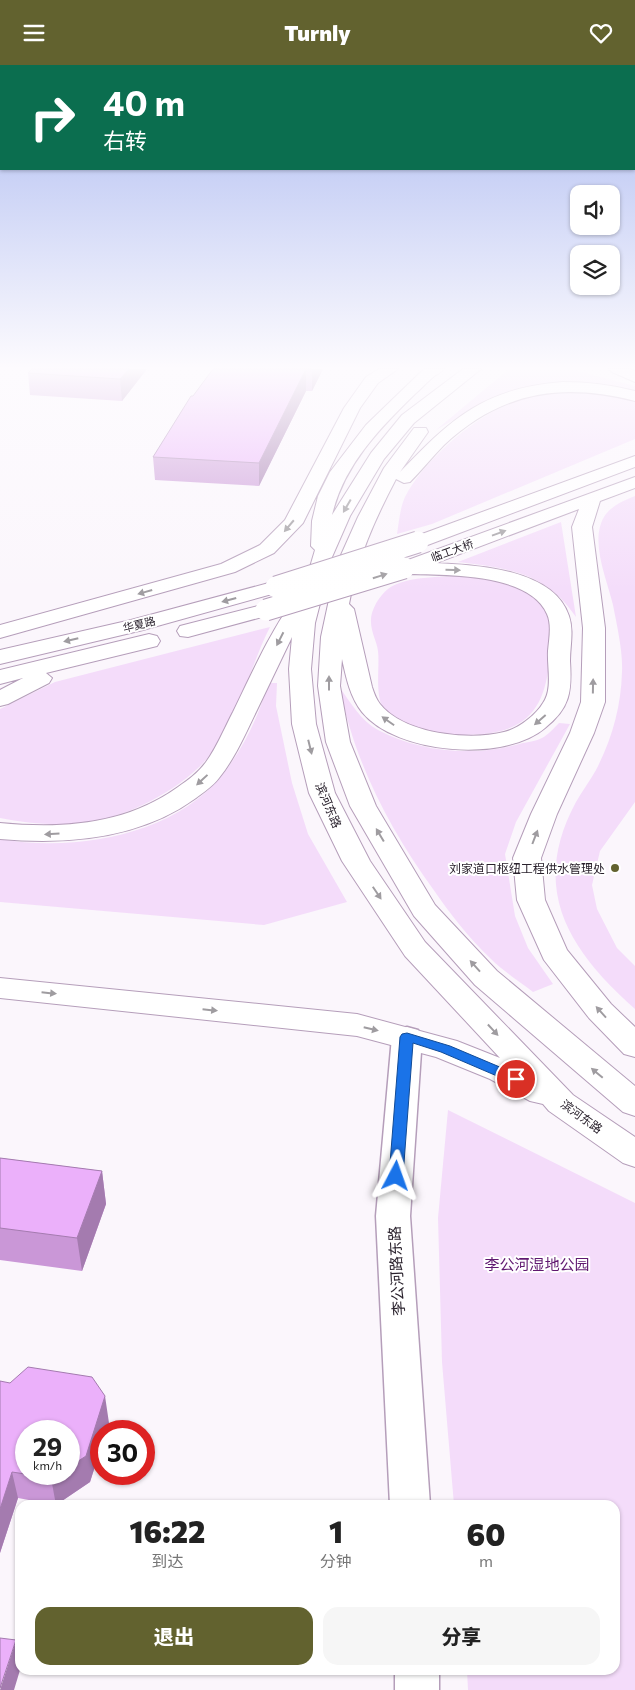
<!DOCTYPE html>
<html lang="zh">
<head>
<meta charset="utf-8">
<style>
  body { margin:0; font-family:Commissioner,"Noto Sans SC",sans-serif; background:#f6f6f6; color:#222; height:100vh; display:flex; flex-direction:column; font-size:19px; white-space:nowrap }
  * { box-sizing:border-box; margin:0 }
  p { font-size:16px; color:#767676 }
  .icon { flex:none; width:28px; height:28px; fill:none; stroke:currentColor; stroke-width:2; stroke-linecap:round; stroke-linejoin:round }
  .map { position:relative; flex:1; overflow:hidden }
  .panel { position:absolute; left:15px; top:1435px; width:605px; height:175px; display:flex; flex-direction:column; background:#fff; border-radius:15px; box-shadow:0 1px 4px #0004 }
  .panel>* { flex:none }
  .banner { position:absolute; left:0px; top:0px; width:635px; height:105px; box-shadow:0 1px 4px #0004; background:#0b6e4f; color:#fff; overflow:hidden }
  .tools { position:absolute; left:570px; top:120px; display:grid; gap:10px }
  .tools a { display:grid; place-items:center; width:50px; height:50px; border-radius:10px; background:#fff; box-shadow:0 1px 4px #0004; font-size:25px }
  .speed { position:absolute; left:15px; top:1355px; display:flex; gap:10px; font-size:25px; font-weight:700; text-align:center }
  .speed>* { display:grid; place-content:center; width:65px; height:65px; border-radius:50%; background:#fff; box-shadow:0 1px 4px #0004; line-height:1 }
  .speed small { font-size:12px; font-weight:400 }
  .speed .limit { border:8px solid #d22; background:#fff; color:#111 }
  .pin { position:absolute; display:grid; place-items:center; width:42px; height:42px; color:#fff; margin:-21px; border:2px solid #fff; border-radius:50%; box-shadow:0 1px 5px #0007 }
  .me { position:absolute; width:55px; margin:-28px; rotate:4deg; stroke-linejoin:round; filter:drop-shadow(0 0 4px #0008) }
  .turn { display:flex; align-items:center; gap:18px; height:105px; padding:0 20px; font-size:22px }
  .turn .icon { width:65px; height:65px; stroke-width:2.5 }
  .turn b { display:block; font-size:35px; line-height:42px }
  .eta { display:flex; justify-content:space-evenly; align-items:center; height:85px; text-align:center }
  .eta b { font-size:30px; font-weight:800; line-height:35px }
  .primary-button { display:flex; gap:10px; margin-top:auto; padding:10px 20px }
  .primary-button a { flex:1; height:58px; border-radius:15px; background:#62622f; color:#fff; font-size:20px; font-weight:800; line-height:58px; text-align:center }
  .primary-button a+a { background:#f6f6f6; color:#222 }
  header { display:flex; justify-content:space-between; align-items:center; height:65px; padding:0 20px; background:#62622f; color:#fff; font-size:22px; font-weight:800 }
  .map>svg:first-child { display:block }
  .green { fill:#f4dcfa }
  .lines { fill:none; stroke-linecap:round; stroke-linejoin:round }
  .street-casing { stroke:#b59eba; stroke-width:3 }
  .primary-casing { stroke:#b59eba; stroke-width:2 }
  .street { fill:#fff; fill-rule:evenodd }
  .primary { fill:#fff; fill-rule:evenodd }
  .primary-bridge-casing { stroke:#b59eba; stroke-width:23; stroke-linecap:butt }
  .primary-bridge { stroke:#fff; stroke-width:21 }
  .wall { fill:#ca97d7 }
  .shaded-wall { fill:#a47baf }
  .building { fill:#ebb0fa; stroke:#a47baf }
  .oneway { fill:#9f9ca0 }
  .route { fill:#1a73e8; stroke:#114b97 }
  .poi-dot { fill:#62622f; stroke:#fff; stroke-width:2 }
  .labels { text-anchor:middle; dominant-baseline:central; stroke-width:4; stroke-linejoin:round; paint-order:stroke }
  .far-street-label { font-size:11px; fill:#2a222d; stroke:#fff }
  .street-label { font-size:12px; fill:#2a222d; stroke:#fff }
  .poi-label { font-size:12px; fill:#2a222d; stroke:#fff; text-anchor:end }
  .near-park-label { font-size:15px; fill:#601970; stroke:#fff }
  .near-street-label { font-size:15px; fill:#2a222d; stroke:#fff }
</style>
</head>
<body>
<header><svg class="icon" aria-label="menu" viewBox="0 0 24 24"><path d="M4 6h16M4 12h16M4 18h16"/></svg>Turnly<svg class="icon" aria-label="heart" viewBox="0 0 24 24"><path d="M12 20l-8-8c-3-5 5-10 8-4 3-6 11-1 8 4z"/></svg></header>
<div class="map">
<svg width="635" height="1625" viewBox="0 0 635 1625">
  <rect width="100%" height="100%" fill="#fbf6fc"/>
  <path class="green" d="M509,304H570L635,321V327L528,323L494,332L436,365Z
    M591,326L635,334V374L432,459L397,469C399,457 400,443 405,432C428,388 492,336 541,328C557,325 575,327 591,326Z
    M635,431V737L600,786L592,820L597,844L617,883L635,901V944C569,885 529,824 576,737C582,726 590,716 596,705C612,674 621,642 622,607C623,586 617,561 613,540C607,514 588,473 606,449C613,440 625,435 635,431Z
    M561,457L576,552C546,507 507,503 458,497Z
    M469,511C493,514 523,520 541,540C552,554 551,574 550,591C546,637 532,665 482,669C469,670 454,671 441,669C426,666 396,657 385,646C374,633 380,602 378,586C377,577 371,567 371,557C370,546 379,531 388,524C406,510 446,512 469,511Z
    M270,562C249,603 240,652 211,689C185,722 132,750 91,757C62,761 28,759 0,753V644L55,617Z
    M268,618H277L276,641L292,718L308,769L347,837L264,860L0,837V774C74,787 174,771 223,709C244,682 259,651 268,618Z
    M340,623C351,638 361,656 378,665C422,688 476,692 523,678C529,677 536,676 542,673C548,670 554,663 559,658L570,659L516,757L505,789L515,851L528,883L553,919L533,927C519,916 503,906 491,894C469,873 450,849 433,824C389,763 354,696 340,623Z
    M448,1045L635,1138V1625H468L467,1605H615V1440H454L442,1297L438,1153Z"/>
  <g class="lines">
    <g class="street-casing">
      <path id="street" d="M407,962L418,965L422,972L410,1151L430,1440H390L376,1151L392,972L396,965Z
        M395,1605H439V1625H395Z"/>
    </g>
    <g class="primary-casing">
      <path id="primary" d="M379,304H398L378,318L360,343L303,458L274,488L235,507L0,573V560L221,499L260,480L285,455L344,343L366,312Z
        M424,304H444C440,309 436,309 432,313C426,318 421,324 415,329C379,364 344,400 332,450L371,388L402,350L463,304H481L414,358L384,394L350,451L332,492L315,558L311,604L316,659L335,728L370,796L425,877L573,1030L635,1072V1102L623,1098L549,1046L543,1039L530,1036L490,1014L436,992L357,971L0,933V913L357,949L457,976L500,993L405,891L342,796L309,728L292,659L289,604L292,572C280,597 268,622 256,647C245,670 235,693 219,713C213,721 204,727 196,733C140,774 67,780 0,774V758C62,764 125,760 178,722C188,715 198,708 206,697C217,682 224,664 233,647C252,608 270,567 296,531L302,529L315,485L311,481L312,456L318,431L330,407L366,360Z
        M609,304H630L635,306V317L612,307Z
        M563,317C588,317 611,320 635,326V336C561,317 501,327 444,380C432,392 422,405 410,417L404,418L396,414C375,454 357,494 349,539L354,544L372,622C374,628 376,634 380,639C404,669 469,676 504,667C518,664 536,650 543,638C553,624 547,602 548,586C549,574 552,560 547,549C529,507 442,510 404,509L397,507L394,503L397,499L406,497L408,495L635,412V423L600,436L592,462L605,563V637L594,668L557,749L541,793L545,835L567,885L611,939L635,962V992L624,989L589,953L544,895L517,835L513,793L531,749L570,668L581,637L583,563L572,462L579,444L436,498C477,500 554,504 569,551C574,566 570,581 570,596C572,627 570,643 545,663C504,698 396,689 362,647C350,632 346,612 342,594L340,621L350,677L376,741L435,840L497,906L635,1021V1051L623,1047L475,920L414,851L350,741L326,677L318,621L321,572L330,530L341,490L358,452L384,403L414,363H426L428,367L400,407C452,353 484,323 563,317Z
        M635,391V402L425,481L418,483L411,481L408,477L411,473Z
        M276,516L283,518L286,522L283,526L143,565L0,599V585L131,555Z
        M266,539L273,541L277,545L273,549L188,572L180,571L177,566L180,561Z
        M149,569L157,571L160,576L157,581L46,608L52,613L49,618L8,639L0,641V625L23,613L0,619V605Z"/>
    </g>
    <use href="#street" class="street"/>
    <use href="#primary" class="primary"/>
    <g class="primary-bridge-casing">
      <path id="primary-bridge" d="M276,522L418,477
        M266,545L404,503"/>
    </g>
    <use href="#primary-bridge" class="primary-bridge"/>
  </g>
  <path class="wall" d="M32,304H147L122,336L30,330L28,308Z
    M213,304H323L312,326H306L259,421L155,415L153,392L193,331Z
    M0,1093L102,1106L106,1139L82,1206L0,1195Z
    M0,1316L109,1358L90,1417L56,1440L18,1433L0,1488Z"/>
  <path class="shaded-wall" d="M129,304H147L122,336L120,314Z
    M306,304V326L259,421V398Z
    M312,304H323L312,326Z
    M102,1106L106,1139L82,1206L77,1173Z
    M105,1331L109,1358L106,1366H101V1382L90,1417L56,1440L51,1413L59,1409H69V1402Z
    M12,1407L18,1433L0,1488V1444Z
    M16,1575L20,1594V1605L14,1625H0Z"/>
  <path class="building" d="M32,304H129L120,314L28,308Z
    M213,304H312V305L306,304L259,398L153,392L191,331H193Z
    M0,1093L102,1106L77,1173L0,1163Z
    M28,1302L92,1312L105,1331L86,1391L69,1402V1366H26V1409H59L51,1413L12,1407L0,1444V1316L10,1318Z
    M0,1573L16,1575L0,1623Z"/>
  <defs><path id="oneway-solid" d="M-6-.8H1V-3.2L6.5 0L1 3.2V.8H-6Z" transform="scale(1.25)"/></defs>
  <g class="oneway">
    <use href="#oneway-solid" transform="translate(347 441) rotate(120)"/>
    <use href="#oneway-solid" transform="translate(289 461) rotate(130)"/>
    <use href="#oneway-solid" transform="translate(499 468) rotate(-20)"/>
    <use href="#oneway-solid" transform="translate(453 505) rotate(2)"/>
    <use href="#oneway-solid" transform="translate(380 511) rotate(-17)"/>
    <use href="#oneway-solid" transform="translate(145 527) rotate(164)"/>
    <use href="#oneway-solid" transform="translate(229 535) rotate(165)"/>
    <use href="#oneway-solid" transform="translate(280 574) rotate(117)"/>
    <use href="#oneway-solid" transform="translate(71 575) rotate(167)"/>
    <use href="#oneway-solid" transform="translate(329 618) rotate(-90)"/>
    <use href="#oneway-solid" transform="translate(593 621) rotate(-89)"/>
    <use href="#oneway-solid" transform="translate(540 655) rotate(139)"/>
    <use href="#oneway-solid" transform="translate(388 656) rotate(-145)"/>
    <use href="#oneway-solid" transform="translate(310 682) rotate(76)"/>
    <use href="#oneway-solid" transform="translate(202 715) rotate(137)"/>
    <use href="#oneway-solid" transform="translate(52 769) rotate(177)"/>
    <use href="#oneway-solid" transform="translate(380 770) rotate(-121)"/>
    <use href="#oneway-solid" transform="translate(535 772) rotate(-69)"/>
    <use href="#oneway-solid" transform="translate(377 828) rotate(56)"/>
    <use href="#oneway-solid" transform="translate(475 901) rotate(-132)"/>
    <use href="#oneway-solid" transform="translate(49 928) rotate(6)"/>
    <use href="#oneway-solid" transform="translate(210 945) rotate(6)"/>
    <use href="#oneway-solid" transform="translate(601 947) rotate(-132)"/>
    <use href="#oneway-solid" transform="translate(371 964) rotate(13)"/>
    <use href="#oneway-solid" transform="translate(493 965) rotate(47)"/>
    <use href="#oneway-solid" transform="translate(597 1008) rotate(-140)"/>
  </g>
  <linearGradient id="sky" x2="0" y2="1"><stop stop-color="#acbaf1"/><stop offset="0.57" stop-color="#fdfbfe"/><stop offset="1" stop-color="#fdfbfe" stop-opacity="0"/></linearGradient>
  <rect width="635" height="531" fill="url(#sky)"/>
  <path class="route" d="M407,968L450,981L521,1011L523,1014L521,1017H511L441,987L413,978L403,1111L401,1115L396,1117L391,1115L389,1111L400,972L402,969Z"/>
  <circle class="poi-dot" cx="615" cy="803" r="5"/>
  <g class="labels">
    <g class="far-street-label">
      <text transform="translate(452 485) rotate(-20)">临工大桥</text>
      <text transform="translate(139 559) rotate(-14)">华夏路</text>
    </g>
    <g class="street-label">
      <text transform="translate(329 740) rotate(67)">滨河东路</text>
      <text transform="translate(582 1051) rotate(36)">滨河东路</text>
    </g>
    <g class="poi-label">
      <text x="605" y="803">刘家道口枢纽工程供水管理处</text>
    </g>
    <g class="near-park-label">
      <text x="537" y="1199">李公河湿地公园</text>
    </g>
    <g class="near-street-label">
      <text transform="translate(396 1206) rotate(-93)">李公河路东路</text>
    </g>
  </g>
</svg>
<div class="tools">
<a><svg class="icon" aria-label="sound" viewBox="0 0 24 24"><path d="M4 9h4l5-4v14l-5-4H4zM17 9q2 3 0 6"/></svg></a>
<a><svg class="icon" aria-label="layers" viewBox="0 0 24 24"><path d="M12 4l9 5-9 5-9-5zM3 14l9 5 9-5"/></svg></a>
</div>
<div class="speed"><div>29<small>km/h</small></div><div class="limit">30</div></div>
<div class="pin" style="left:516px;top:1014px;background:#d93025"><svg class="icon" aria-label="arrive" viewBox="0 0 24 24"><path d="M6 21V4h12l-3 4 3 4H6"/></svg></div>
<svg class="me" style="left:396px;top:1111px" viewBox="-20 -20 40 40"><path d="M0-17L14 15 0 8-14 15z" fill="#1a73e8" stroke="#fff" stroke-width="4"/></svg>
<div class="banner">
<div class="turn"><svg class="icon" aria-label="right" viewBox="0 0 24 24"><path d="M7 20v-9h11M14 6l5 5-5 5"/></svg><div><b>40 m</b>右转</div></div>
</div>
<section class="panel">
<div class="eta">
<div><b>16:22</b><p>到达</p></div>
<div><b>1</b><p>分钟</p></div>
<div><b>60</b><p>m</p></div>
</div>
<div class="primary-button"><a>退出</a><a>分享</a></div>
</section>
</div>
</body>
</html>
